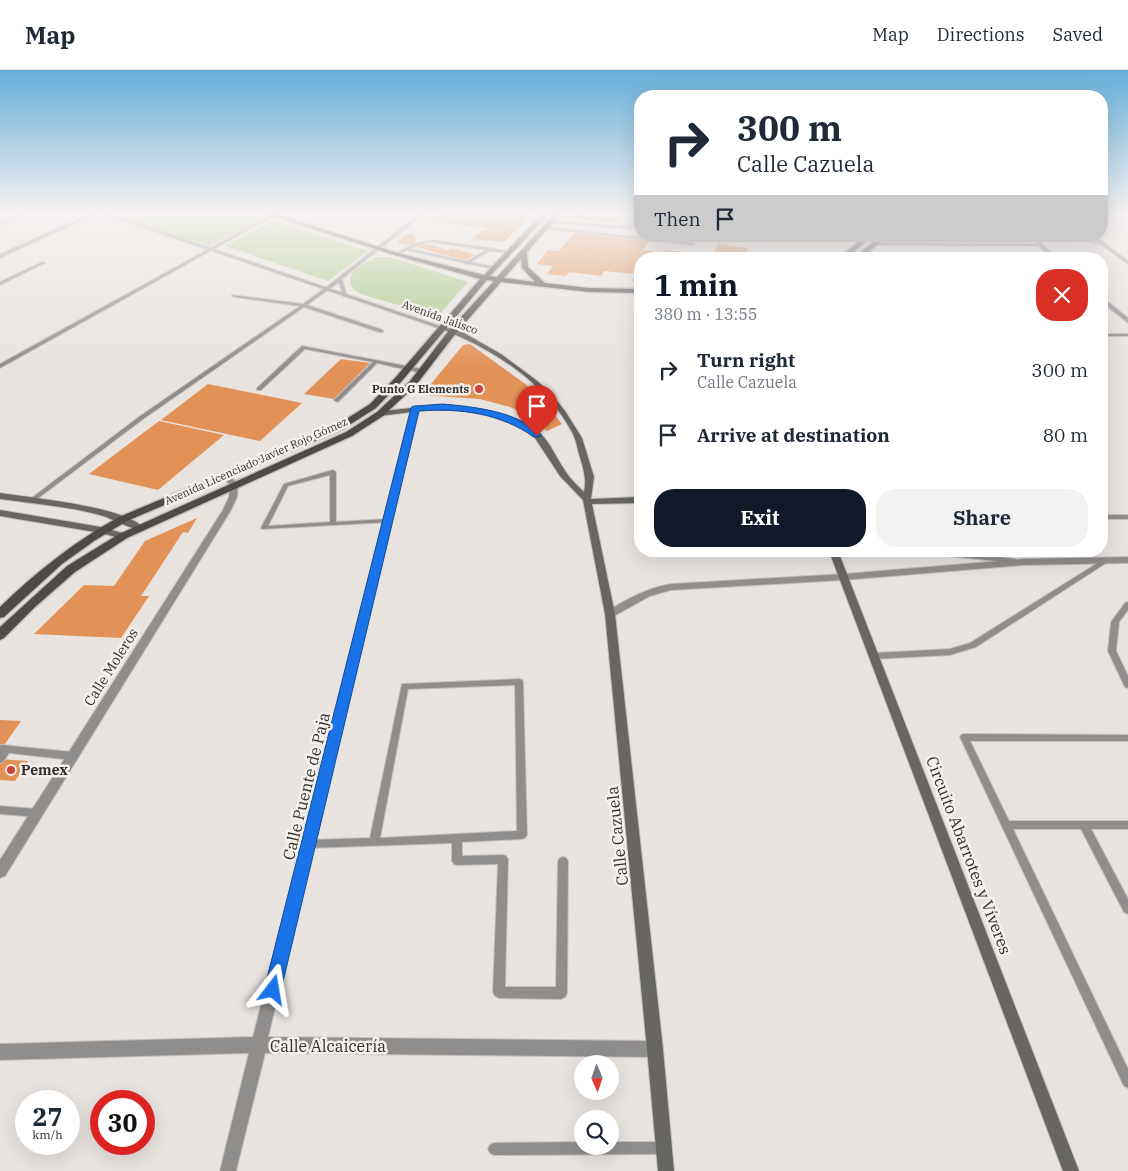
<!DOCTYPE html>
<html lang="en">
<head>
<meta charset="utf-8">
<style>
  body { margin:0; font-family:"IBM Plex Serif",serif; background:#f2f2f3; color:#1f2937; height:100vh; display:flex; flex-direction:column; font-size:19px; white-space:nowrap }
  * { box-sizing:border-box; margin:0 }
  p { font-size:16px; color:#747a83 }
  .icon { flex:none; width:28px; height:28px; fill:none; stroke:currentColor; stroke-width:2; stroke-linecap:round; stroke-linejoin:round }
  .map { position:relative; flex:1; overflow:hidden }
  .details { position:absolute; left:634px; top:182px; width:474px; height:305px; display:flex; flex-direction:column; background:#fff; border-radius:20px; box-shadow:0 5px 20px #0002 }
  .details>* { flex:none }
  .guide { position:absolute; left:634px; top:20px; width:474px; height:152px; border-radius:20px; box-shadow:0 5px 20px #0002; background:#fff; color:#1f2937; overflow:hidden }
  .needle { width:32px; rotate:178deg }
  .controls { position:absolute; left:574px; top:985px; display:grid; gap:10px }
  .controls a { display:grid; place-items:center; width:45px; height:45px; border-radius:50%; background:#fff; box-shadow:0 5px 20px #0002; font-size:25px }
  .speed { position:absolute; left:15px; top:1020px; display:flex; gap:10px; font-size:25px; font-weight:700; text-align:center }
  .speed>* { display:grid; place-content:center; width:65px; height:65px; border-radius:50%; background:#fff; box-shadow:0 5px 20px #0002; line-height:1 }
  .speed small { font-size:12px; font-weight:400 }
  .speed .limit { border:8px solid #d22; background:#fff; color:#111 }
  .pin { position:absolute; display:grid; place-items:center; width:42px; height:42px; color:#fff; margin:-51px -21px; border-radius:50% 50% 50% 0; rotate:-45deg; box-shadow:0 0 5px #0007 }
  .pin .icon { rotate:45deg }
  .me { position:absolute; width:55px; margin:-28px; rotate:14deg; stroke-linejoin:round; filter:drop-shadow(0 0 4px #0008) }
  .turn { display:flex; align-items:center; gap:18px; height:105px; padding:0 20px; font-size:22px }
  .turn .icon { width:65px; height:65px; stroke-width:2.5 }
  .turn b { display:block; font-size:35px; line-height:42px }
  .then { display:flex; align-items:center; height:48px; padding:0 20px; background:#0003; gap:10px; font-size:19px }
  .round { display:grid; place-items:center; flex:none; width:52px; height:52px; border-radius:20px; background:#f2f2f3 }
  .summary { display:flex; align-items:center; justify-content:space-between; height:85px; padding:0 20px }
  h1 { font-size:30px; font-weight:800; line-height:38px; color:#111827 }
  .action { display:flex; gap:10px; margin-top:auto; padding:10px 20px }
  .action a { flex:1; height:58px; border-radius:20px; background:#111827; color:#fff; font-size:20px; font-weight:800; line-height:58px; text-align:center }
  .action a+a { background:#f2f2f3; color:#1f2937 }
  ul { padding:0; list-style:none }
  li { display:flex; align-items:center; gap:15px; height:65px; padding:0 20px }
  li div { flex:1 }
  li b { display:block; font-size:19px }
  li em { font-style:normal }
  header { display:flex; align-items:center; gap:30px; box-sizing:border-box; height:70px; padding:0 25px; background:#fff; border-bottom:1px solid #e0e1e3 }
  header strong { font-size:24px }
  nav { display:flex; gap:28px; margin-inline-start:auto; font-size:18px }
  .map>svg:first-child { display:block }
  .green { fill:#abc888 }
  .building { fill:#e39257 }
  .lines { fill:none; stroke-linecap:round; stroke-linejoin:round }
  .lane-casing { stroke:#c4bfbc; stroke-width:2 }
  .street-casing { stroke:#c4bfbc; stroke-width:2 }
  .secondary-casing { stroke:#c4bfbc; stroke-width:2 }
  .primary-casing { stroke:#c4bfbc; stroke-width:3 }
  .lane { fill:#908e8d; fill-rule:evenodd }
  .street { fill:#908e8d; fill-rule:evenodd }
  .secondary { fill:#686663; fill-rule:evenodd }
  .primary { fill:#4d4a47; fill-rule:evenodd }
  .route { fill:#1a73e8; stroke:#114b97 }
  .poi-dot { fill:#d0413b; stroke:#f5f0ec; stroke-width:2 }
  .labels { text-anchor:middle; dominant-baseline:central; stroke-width:5; stroke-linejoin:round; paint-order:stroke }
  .far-street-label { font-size:11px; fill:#32302f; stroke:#f5f0ec }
  .far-poi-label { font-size:11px; font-weight:bold; fill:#32302f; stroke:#f5f0ec; text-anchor:end }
  .street-label { font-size:14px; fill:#32302f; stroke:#f5f0ec }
  .poi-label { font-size:14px; font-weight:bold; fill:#32302f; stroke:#f5f0ec; text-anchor:start }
  .near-street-label { font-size:16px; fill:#32302f; stroke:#f5f0ec }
</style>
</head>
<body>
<header>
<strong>Map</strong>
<nav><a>Map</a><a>Directions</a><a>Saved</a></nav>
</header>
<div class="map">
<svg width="1128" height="1101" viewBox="0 0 1128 1101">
  <rect width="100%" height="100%" fill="#e8e3df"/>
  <path class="green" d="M108,144H257L266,147L206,177Z
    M272,151L368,181L328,211L225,176Z
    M376,187H390L468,212L437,247L361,224L353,219L350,213L352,201Z"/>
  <path class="building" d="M436,144H532L504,172L472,169L484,159L505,160L427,151Z
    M577,144H581L622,149L619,153L573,148Z
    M575,162L649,170L643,180L662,182L664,180L713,185L718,174L748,178L744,189H640V212L632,211L636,204L604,201L601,206L569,202L566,206L547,204L553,196L537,194L548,180L623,189L559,181Z
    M408,164H414L416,171L411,175L397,173Z
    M425,173L447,180L452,178L475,185L464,191L417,177Z
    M470,274L524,313L544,331L562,354L547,361L532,347L510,337L480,329L422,325L463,275Z
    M341,289L370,293L334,329L304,324Z
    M208,314L302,333L260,371L161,350Z
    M159,351L224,365L158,420L89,404Z
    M197,448L188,463L183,462L141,526H149L121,568L34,564L84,515L114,516L145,471Z
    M0,650L21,651L0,681Z
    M0,689L28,691L15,711L0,710Z"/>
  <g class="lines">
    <g class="lane-casing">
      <path id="lane" d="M272,144H277L0,298V294Z
        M419,144H424L342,209L347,227L343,226L339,212L307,235L383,260V262H379L304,237L143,349L33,432H29V430L139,347L300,236L234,227L232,226V225L303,234L325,218Z
        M585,144H589V145L587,146Z
        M623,144L640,145V148L630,159L540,152L538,151L540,150L629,157L637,147Z
        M1125,144H1128V146Z
        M546,157L693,173L695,174L693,175L545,159Z
        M1069,166L1098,172L1091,166H1096L1128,191V194L1100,174L1075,170Z
        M432,170L490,178L511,182L509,183L490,181L471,192L495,197V199H494L468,194H466L464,193L407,180L397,185L394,184L416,173ZM432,172L486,180L467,191L410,179L418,175Z
        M876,173L1040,174L1042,175L1040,176L875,175L874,174Z
        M849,181H850L862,189H857L848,183L847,182Z
        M42,192L45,193L0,215V212Z
        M1101,264H1128V266H1101Z
        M302,276L422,299L425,301L422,303L377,293L339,331L337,332L334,330L335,329L373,292L305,279L261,320H257V318Z
        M333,400L336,402V452L388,449L391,451L390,452L262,459L261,458L284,414ZM330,405V452L268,456L288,416Z
        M1101,445H1128V449H1101Z
        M918,481H944L1015,489L1018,491L1015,493L921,483Z
        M1104,489H1106L1109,491L976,577L950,585L874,589L871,588L870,586L871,584L874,583L950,579L970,573Z
        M1128,532V540L1119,552L1116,581L1128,606V618L1125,617L1124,615L1108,581L1111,552L1125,533Z
        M519,609L522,610L523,612L527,765L525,768L522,769L462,772V786L503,785L506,786L508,789L505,917H556L558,791L560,788L563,787L566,788L568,791L567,923L565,927L561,929L499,928L495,926L493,922L498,794L457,795L454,794L452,791V773L309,778L306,777L304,774L306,771L309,770L370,768L402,614ZM515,615L517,761L380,768L408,619Z
        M964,664L1128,665V671H970L1009,751H1128V759H1091L1128,829V844L1124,842L1081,759H1013L1128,999V1018L1124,1016L960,667L961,665Z
        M2,675L72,682L75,683L76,686L75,689L72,690L9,683L3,692L0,693V676Z
        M0,736L37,739L40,740L42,743L40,746L37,747L0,744Z
        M582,1072V1076H610V1072H664L668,1074L670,1078L668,1082L664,1084L494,1085L490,1083L488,1079L490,1075L494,1073Z"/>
    </g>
    <g class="street-casing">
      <path id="street" d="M19,144H26L0,156V152Z
        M89,144H96L0,188V184Z
        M103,144H111L446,258L441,259Z
        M1028,166H1033L1059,189H1052Z
        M1101,226L1128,248V253L1101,231Z
        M412,336H415L419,338L268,967L655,971L660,974L663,979L660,984L655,987L265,983L236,1101H220L249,983L0,990V974L253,967Z
        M223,404H229L238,415L237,427L231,440L5,806L0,808V790L223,440L229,427L230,415L222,406Z
        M1128,487V493L1024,495L844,510L671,520L650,526L614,546L610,547L605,544L606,542C627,529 647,518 671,514L844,504L1024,489Z"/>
    </g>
    <g class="secondary-casing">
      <path id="secondary" d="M441,257H445L464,263L501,284L536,310L552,325L565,341L582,368L594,407L591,429L640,427V433L592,434L615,544L663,979L674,1101H658L647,979L605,544L583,430L560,406L535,368L523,359L510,353L487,345L458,340H427L380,346L376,344C383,340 394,340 402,339C441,334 511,335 541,364C551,374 556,388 564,399C569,408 577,415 584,422C587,408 583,398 579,384C577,377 576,369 572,362C546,313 492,278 441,259Z
        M0,423C32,428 121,436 143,457L142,459C133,461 113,449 103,446C69,436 34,434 0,429Z
        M0,440L101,457L126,464L127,466L123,469L101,463L0,446Z
        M829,481H838L1079,1101H1063Z"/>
    </g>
    <g class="primary-casing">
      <path id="primary" d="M266,144H276L398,183L484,205L542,144H549L490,206L497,207L554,144H561L527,182L528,197L545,213L589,218L640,219V223L589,222L501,212L456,263L416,315L383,346L352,366L127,468L75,502L35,537L4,568L0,570V557L67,496L119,464L346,362L377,342L410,311L450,259L494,211L487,210L401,312L376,338L343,359L127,451L94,471L62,494L4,547L0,548V537C36,502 75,471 119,447L337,355L370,334L395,308L480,209L394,185ZM521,189L522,198L535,212L504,208Z
        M865,166H872C861,177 848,189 832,189L847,181Z
        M881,166H889L859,189H851Z"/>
    </g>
    <use href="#lane" class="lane"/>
    <use href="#street" class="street"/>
    <use href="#secondary" class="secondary"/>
    <use href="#primary" class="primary"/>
  </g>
  <linearGradient id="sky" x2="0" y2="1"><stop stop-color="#66aed8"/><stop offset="0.48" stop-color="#f5f2f1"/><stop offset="1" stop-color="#f5f2f1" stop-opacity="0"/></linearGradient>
  <rect width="1128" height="298" fill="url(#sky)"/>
  <path class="route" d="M443,334C475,337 518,341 542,366L534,367C500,343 460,338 419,341L281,920L279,926L273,929L267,926L264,920L411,338L415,336Z"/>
  <g class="poi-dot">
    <circle cx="479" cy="319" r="5"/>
    <circle cx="11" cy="700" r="5"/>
  </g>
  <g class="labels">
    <g class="far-street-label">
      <text transform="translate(440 247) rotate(20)">Avenida Jalisco</text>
      <text transform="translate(256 391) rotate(-24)">Avenida Licenciado Javier Rojo Gómez</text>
    </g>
    <g class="far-poi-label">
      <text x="469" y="319">Punto G Elements</text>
    </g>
    <g class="street-label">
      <text transform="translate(111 597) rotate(-58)">Calle Moleros</text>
    </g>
    <g class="poi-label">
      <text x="21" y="700">Pemex</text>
    </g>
    <g class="near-street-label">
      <text transform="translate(306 716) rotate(-76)">Calle Puente de Paja</text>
      <text transform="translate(617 766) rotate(-96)">Calle Cazuela</text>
      <text transform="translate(969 785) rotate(69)">Circuito Abarrotes y Víveres</text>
      <text x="328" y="976">Calle Alcaicería</text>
    </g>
  </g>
</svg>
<div class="controls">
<a><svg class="needle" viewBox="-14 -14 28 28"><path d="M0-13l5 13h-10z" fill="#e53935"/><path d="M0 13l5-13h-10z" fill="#747a83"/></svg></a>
<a><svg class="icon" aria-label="search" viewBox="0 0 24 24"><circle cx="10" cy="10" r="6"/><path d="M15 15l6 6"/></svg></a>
</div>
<div class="speed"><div>27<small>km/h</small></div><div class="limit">30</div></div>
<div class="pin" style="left:537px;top:366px;background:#d93025"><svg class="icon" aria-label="arrive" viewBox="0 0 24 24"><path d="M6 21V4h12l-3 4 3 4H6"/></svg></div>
<svg class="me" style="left:273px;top:920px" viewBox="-20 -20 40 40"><path d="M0-17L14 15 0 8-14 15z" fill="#1a73e8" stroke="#fff" stroke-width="4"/></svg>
<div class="guide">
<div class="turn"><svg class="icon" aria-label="right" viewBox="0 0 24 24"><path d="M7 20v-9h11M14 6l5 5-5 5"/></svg><div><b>300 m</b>Calle Cazuela</div></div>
<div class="then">Then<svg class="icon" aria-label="arrive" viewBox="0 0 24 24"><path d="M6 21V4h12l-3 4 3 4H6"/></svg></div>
</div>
<section class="details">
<div class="summary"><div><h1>1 min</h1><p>380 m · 13:55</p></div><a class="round" style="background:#d93025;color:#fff"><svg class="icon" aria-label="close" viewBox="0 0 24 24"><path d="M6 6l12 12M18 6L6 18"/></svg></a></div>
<ul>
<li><svg class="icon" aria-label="right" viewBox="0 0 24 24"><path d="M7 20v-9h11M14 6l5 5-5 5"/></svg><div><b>Turn right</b><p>Calle Cazuela</p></div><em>300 m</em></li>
<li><svg class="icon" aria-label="arrive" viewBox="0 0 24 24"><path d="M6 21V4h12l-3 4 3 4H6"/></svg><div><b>Arrive at destination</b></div><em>80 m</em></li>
</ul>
<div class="action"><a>Exit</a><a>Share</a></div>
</section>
</div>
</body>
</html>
